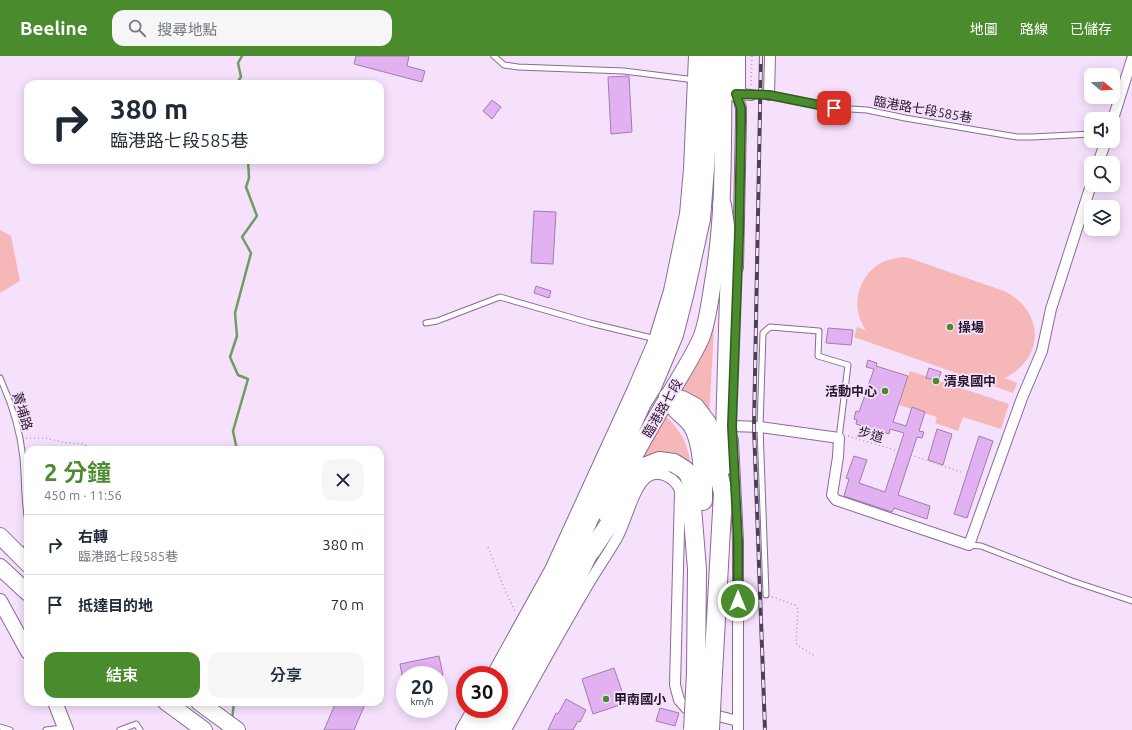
<!DOCTYPE html>
<html lang="zh-TW">
<head>
<meta charset="utf-8">
<style>
  body { margin:0; font-family:Ubuntu,"Noto Sans TC",sans-serif; background:#f6f6f7; color:#1f2937; height:100vh; display:flex; flex-direction:column; font-size:15px; white-space:nowrap }
  * { box-sizing:border-box; margin:0 }
  p { font-size:13px; color:#747a83 }
  .icon { flex:none; width:22px; height:22px; fill:none; stroke:currentColor; stroke-width:2; stroke-linecap:round; stroke-linejoin:round }
  .map { position:relative; flex:1; overflow:hidden }
  .drawer { position:absolute; left:24px; top:390px; width:360px; height:260px; display:flex; flex-direction:column; background:#fff; border-radius:12px; box-shadow:0 2px 10px #0003 }
  .drawer>* { flex:none }
  .hud { position:absolute; left:24px; top:24px; width:360px; height:84px; border-radius:12px; box-shadow:0 2px 10px #0003; background:#fff; color:#1f2937; overflow:hidden }
  .needle { width:26px; rotate:108deg }
  .tools { position:absolute; left:1084px; top:12px; display:grid; gap:8px }
  .tools a { display:grid; place-items:center; width:36px; height:36px; border-radius:8px; background:#fff; box-shadow:0 2px 10px #0003; font-size:20px }
  .speed { position:absolute; left:396px; top:610px; display:flex; gap:8px; font-size:20px; font-weight:700; text-align:center }
  .speed>* { display:grid; place-content:center; width:52px; height:52px; border-radius:50%; background:#fff; box-shadow:0 2px 10px #0003; line-height:1 }
  .speed small { font-size:10px; font-weight:400 }
  .speed .limit { border:6px solid #d22; background:#fff; color:#111 }
  .pin { position:absolute; display:grid; place-items:center; width:34px; height:34px; color:#fff; margin:-17px; border-radius:8px; box-shadow:0 2px 6px #0006 }
  .me { position:absolute; width:44px; margin:-22px; rotate:0deg; stroke-linejoin:round; filter:drop-shadow(0 0 3px #0008) }
  .turn { display:flex; align-items:center; gap:14px; height:84px; padding:0 20px; font-size:18px }
  .turn .icon { width:52px; height:52px; stroke-width:2.5 }
  .turn b { display:block; font-size:28px; line-height:34px }
  .round { display:grid; place-items:center; flex:none; width:42px; height:42px; border-radius:12px; background:#f6f6f7 }
  .overview { display:flex; align-items:center; justify-content:space-between; height:68px; padding:0 20px }
  h1 { font-size:24px; font-weight:600; line-height:30px; color:#4a8b2e }
  .action { display:flex; gap:8px; margin-top:auto; padding:8px 20px }
  .action a { flex:1; height:46px; border-radius:12px; background:#4a8b2e; color:#fff; font-size:16px; font-weight:600; line-height:46px; text-align:center }
  .action a+a { background:#f6f6f7; color:#1f2937 }
  ul { padding:0; list-style:none }
  li { display:flex; align-items:center; gap:12px; height:60px; padding:0 20px; border-top:1px solid #e0e1e3 }
  li div { flex:1 }
  li b { display:block; font-size:15px }
  li em { font-style:normal }
  header { display:flex; align-items:center; gap:24px; box-sizing:border-box; height:56px; padding:0 20px; background:#4a8b2e; color:#fff }
  header strong { font-size:19px }
  nav { display:flex; gap:22px; margin-inline-start:auto; font-size:14px }
  .search { width:280px; height:36px; background:#f6f6f7; display:flex; align-items:center; gap:10px; box-sizing:border-box; padding:0 14px; border-radius:12px; color:#747a83; font-size:15px }
  .map>svg:first-child { display:block }
  .green { fill:#f6b7b8 }
  .lines { fill:none; stroke-linecap:round; stroke-linejoin:round }
  .stream { stroke:#6f9d5e; stroke-width:2.5 }
  .building { fill:#e1b1f1; stroke:#9f7ea9 }
  .lane-casing { stroke:#8a6a95; stroke-width:7 }
  .street-casing { stroke:#8a6a95; stroke-width:12 }
  .secondary-casing { stroke:#8a6a95; stroke-width:16 }
  .primary-casing { stroke:#8a6a95; stroke-width:18 }
  .highway-casing { stroke:#8a6a95; stroke-width:20 }
  .path { stroke:#b09db6; stroke-width:1.5; stroke-dasharray:1 3; stroke-linecap:butt }
  .lane { stroke:#fff; stroke-width:5 }
  .street { stroke:#fff; stroke-width:10 }
  .secondary { stroke:#fff; stroke-width:14 }
  .primary { stroke:#fff; stroke-width:16 }
  .highway { stroke:#fff; stroke-width:18 }
  .rail-casing { stroke:#4f4154; stroke-width:4 }
  .rail { stroke:#f6e1fd; stroke-width:2.5; stroke-dasharray:8; stroke-linecap:butt }
  .highway-bridge-casing { stroke:#8a6a95; stroke-width:20; stroke-linecap:butt }
  .highway-bridge { stroke:#fff; stroke-width:18 }
  .route-casing { stroke:#305a1e; stroke-width:10 }
  .route { stroke:#4a8b2e; stroke-width:7 }
  .poi-dot { fill:#4a8b2e; stroke:#f6e1fd; stroke-width:1.5 }
  .labels { text-anchor:middle; dominant-baseline:central; stroke-width:3.5; stroke-linejoin:round; paint-order:stroke }
  .street-label { font-size:13px; fill:#241728; stroke:#f6e1fd }
  .poi-label { font-size:13px; font-weight:bold; fill:#241728; stroke:#f6e1fd; text-anchor:start }
</style>
</head>
<body>
<header>
<strong>Beeline</strong>
<div class="search"><svg class="icon" aria-label="search" viewBox="0 0 24 24"><circle cx="10" cy="10" r="6"/><path d="M15 15l6 6"/></svg>搜尋地點</div>
<nav><a>地圖</a><a>路線</a><a>已儲存</a></nav>
</header>
<div class="map">
<svg width="1132" height="674" viewBox="0 0 1132 674">
  <rect width="100%" height="100%" fill="#f6e1fd"/>
  <path class="green" d="M0,174L11,180L20,225L0,237Z
    M903,201L909,202L1004,235C1045,255 1045,302 1005,322L1017,327L1013,337L854,281L857,271L866,274C850,253 857,222 879,208C886,204 894,202 903,201Z
    M715,255L709,363L680,336Z
    M910,315L1009,348L1001,373L963,361L958,375L935,367L937,361L899,349Z
    M664,359C686,378 690,396 693,425L683,409L630,417Z"/>
  <g class="lines">
    <path class="stream" d="M236,28L241,21L238,7L242,0
      M237,394L233,375L248,323L238,319L230,301L237,280L235,257L251,197L242,181L257,160L246,131L249,122L248,104
      M232,664L234,646"/>
  </g>
  <path class="building" d="M356,0H409L407,10L425,15L422,26L354,8Z
    M629,20L632,76L611,78L608,21Z
    M492,44L501,51L492,63L483,55Z
    M534,155L556,156L553,208L531,207Z
    M536,230L551,235L549,242L534,237Z
    M828,272L853,274L851,289L826,287Z
    M868,304L877,307L876,310L908,320L893,366L906,370L912,351L925,356L919,375L924,376L922,382L917,381L898,439L930,450L927,463L894,452L892,456L844,440L849,423L846,422L854,400L867,404L859,427L885,436L904,377L890,373L889,378L856,368L857,364L854,363L856,355L859,356L874,313L866,311Z
    M929,312L941,316L938,325L926,322Z
    M937,373L952,378L943,409L928,404Z
    M979,380L993,385L967,462L954,458Z
    M439,600L443,619H402L400,608Z
    M614,612L626,647L593,658L582,623Z
    M566,643L586,654L580,666L578,665L573,674H548L556,657L558,658Z
    M336,646H366L354,674H324Z
    M660,652L679,657L675,670L656,665Z"/>
  <g class="lines">
    <g class="lane-casing">
      <path id="lane" d="M494,0L504,9L518,11L624,15L695,24
        M751,39H769L834,52L867,54L905,62L1017,81H1032L1091,78
        M426,267L437,265L500,241L590,267L656,283
        M0,322C12,348 20,374 23,402C25,423 24,445 28,466
        M969,489L981,490L1072,525L1132,545
        M23,501L28,488
        M766,539L760,371L763,277L770,271L819,275L818,300L848,309L839,382
        M0,671L10,674
        M46,674L63,672
        M120,674L136,668L140,674"/>
    </g>
    <g class="street-casing">
      <path id="street" d="M731,37L751,39
        M737,38L741,52V65L738,212
        M769,39L770,0
        M1113,63L1132,3
        M1098,107L1106,85
        M732,370L760,371L839,382L838,401L832,439L836,444L969,489L1022,342L1042,295L1051,253L1091,129
        M733,384L738,485V674
        M506,674C531,629 556,583 582,539C593,519 606,501 617,482C626,466 633,433 646,422C658,412 676,422 680,435L675,629L679,644L686,652L738,665"/>
    </g>
    <g class="secondary-casing">
      <path id="secondary" d="M0,545L28,596
        M55,646L66,674"/>
    </g>
    <g class="primary-casing">
      <path id="primary" d="M737,38V0
        M606,458C623,418 646,379 668,341C680,320 693,301 702,280C708,263 710,244 713,226C726,151 722,76 724,0
        M0,480L28,508
        M0,511L28,537
        M495,619L553,514L635,335L657,284L672,235L688,158L692,113L697,0
        M499,635L565,518L643,347L653,331L675,279L685,240L702,163L706,112L710,30V0
        M166,646L204,674
        M199,646L237,674
        M464,674L476,653
        M477,674L489,653
        M492,674L573,532L596,484"/>
    </g>
    <g class="highway-casing">
      <path id="highway" d="M722,149L730,206L724,410
        M668,341L682,344L695,351L707,367L723,437L713,617
        M668,341C671,345 673,350 677,354C682,359 688,363 692,369C704,388 703,423 703,445
        M591,495L614,461L632,423L637,416L644,411L659,405L674,407L685,414L689,419L694,435L692,451L697,513L696,617"/>
    </g>
    <path class="path" d="M751,29L752,0
      M848,380L898,395
      M26,382H45L68,387L84,388L90,394
      M911,399L961,416
      M488,491L504,532L515,555
      M772,541L795,549L798,553L796,586L797,589L815,600"/>
    <use href="#lane" class="lane"/>
    <use href="#street" class="street"/>
    <use href="#secondary" class="secondary"/>
    <use href="#primary" class="primary"/>
    <use href="#highway" class="highway"/>
    <g class="rail-casing">
      <path id="rail" d="M761,0L754,371L765,674"/>
    </g>
    <use href="#rail" class="rail"/>
    <g class="highway-bridge-casing">
      <path id="highway-bridge" d="M693,674L696,617
        M710,674L713,617"/>
    </g>
    <use href="#highway-bridge" class="highway-bridge"/>
  </g>
  <g class="lines">
    <g class="route-casing">
      <path id="route" d="M738,545V485L732,370L739,179L741,65V52L736,38L769,39L834,52"/>
    </g>
    <use href="#route" class="route"/>
  </g>
  <g class="poi-dot">
    <circle cx="950" cy="271" r="4"/>
    <circle cx="936" cy="325" r="4"/>
    <circle cx="885" cy="335" r="4"/>
    <circle cx="606" cy="643" r="4"/>
  </g>
  <g class="labels">
    <g class="street-label">
      <text transform="translate(923 53) rotate(10)">臨港路七段585巷</text>
      <text transform="translate(662 352) rotate(-60)">臨港路七段</text>
      <text transform="translate(23 355) rotate(73)">菁埔路</text>
      <text transform="translate(871 378) rotate(17)">步道</text>
    </g>
    <g class="poi-label">
      <text x="958" y="271">操場</text>
      <text x="944" y="325">清泉國中</text>
      <text x="877" y="335" text-anchor="end">活動中心</text>
      <text x="614" y="643">甲南國小</text>
    </g>
  </g>
</svg>
<div class="tools">
<a><svg class="needle" viewBox="-14 -14 28 28"><path d="M0-13l5 13h-10z" fill="#e53935"/><path d="M0 13l5-13h-10z" fill="#747a83"/></svg></a>
<a><svg class="icon" aria-label="sound" viewBox="0 0 24 24"><path d="M4 9h4l5-4v14l-5-4H4zM17 9q2 3 0 6"/></svg></a>
<a><svg class="icon" aria-label="search" viewBox="0 0 24 24"><circle cx="10" cy="10" r="6"/><path d="M15 15l6 6"/></svg></a>
<a><svg class="icon" aria-label="layers" viewBox="0 0 24 24"><path d="M12 4l9 5-9 5-9-5zM3 14l9 5 9-5"/></svg></a>
</div>
<div class="speed"><div>20<small>km/h</small></div><div class="limit">30</div></div>
<div class="pin" style="left:834px;top:52px;background:#d93025"><svg class="icon" aria-label="arrive" viewBox="0 0 24 24"><path d="M6 21V4h12l-3 4 3 4H6"/></svg></div>
<svg class="me" style="left:738px;top:545px" viewBox="-20 -20 40 40"><circle r="17" fill="#4a8b2e" stroke="#fff" stroke-width="3"/><path d="M0-11L8 9 0 5-8 9z" fill="#fff"/></svg>
<div class="hud">
<div class="turn"><svg class="icon" aria-label="right" viewBox="0 0 24 24"><path d="M7 20v-9h11M14 6l5 5-5 5"/></svg><div><b>380 m</b>臨港路七段585巷</div></div>
</div>
<section class="drawer">
<div class="overview"><div><h1>2 分鐘</h1><p>450 m · 11:56</p></div><a class="round"><svg class="icon" aria-label="close" viewBox="0 0 24 24"><path d="M6 6l12 12M18 6L6 18"/></svg></a></div>
<ul>
<li><svg class="icon" aria-label="right" viewBox="0 0 24 24"><path d="M7 20v-9h11M14 6l5 5-5 5"/></svg><div><b>右轉</b><p>臨港路七段585巷</p></div><em>380 m</em></li>
<li><svg class="icon" aria-label="arrive" viewBox="0 0 24 24"><path d="M6 21V4h12l-3 4 3 4H6"/></svg><div><b>抵達目的地</b></div><em>70 m</em></li>
</ul>
<div class="action"><a>結束</a><a>分享</a></div>
</section>
</div>
</body>
</html>
